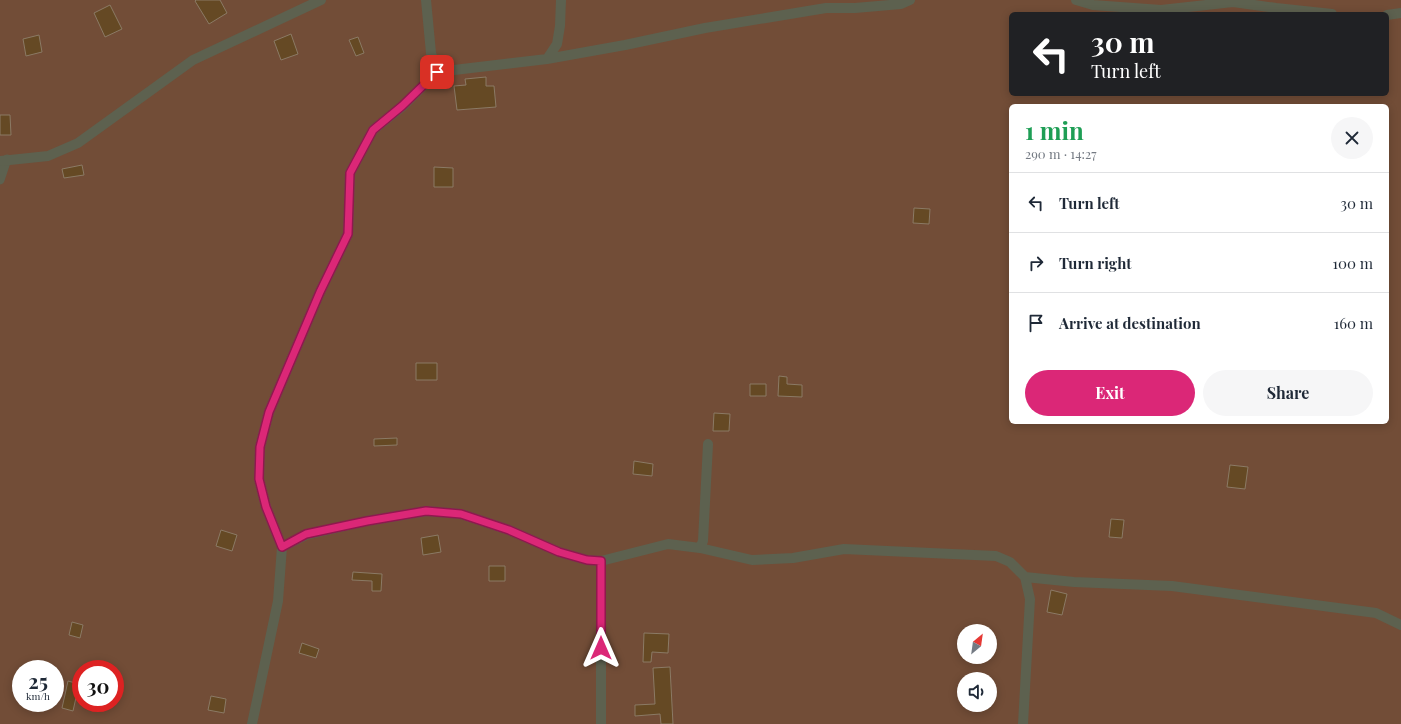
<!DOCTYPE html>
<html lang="en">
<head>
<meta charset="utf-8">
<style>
  body { margin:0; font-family:"Playfair Display",serif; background:#f6f6f7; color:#1f2937; height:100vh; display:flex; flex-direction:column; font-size:15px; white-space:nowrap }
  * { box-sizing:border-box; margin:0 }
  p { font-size:13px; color:#747a83 }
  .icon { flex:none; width:22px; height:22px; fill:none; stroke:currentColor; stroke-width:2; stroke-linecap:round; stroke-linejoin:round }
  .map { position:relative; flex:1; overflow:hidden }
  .panel { position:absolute; left:1009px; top:104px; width:380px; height:320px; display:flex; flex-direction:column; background:#fff; border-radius:6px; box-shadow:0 2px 10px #0003 }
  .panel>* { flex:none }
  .top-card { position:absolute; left:1009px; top:12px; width:380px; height:84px; border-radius:6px; box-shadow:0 2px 10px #0003; background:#202124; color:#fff; overflow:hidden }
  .needle { width:26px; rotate:29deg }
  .controls { position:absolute; left:957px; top:624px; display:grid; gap:8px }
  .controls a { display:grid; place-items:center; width:40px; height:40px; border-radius:50%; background:#fff; box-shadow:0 2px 10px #0003; font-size:20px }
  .speed { position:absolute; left:12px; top:660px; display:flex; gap:8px; font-size:20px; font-weight:700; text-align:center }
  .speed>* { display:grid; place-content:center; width:52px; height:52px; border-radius:50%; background:#fff; box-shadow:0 2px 10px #0003; line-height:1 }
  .speed small { font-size:10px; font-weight:400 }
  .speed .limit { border:6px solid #d22; background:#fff; color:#111 }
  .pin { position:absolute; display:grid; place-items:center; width:34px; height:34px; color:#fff; margin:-17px; border-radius:8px; box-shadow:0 2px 6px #0006 }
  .me { position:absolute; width:44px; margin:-22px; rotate:0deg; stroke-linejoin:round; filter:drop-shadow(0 0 3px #0008) }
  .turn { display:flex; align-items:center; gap:14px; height:84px; padding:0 16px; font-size:18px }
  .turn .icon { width:52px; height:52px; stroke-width:2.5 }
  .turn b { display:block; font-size:28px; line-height:34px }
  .round { display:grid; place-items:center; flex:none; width:42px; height:42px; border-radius:21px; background:#f6f6f7 }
  .headline { display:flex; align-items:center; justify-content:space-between; height:68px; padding:0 16px }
  h1 { font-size:24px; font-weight:700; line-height:30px; color:#1e9e55 }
  .action { display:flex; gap:8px; margin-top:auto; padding:8px 16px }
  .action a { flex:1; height:46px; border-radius:24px; background:#db2777; color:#fff; font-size:16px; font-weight:700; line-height:46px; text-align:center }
  .action a+a { background:#f6f6f7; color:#1f2937 }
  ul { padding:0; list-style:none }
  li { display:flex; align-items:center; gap:12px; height:60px; padding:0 16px; border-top:1px solid #e0e1e3 }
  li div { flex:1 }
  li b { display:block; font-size:15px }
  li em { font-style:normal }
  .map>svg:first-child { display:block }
  .green { fill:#724d37; fill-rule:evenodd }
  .building { fill:#654924; stroke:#8b7a65 }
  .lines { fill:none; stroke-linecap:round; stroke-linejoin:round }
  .service { stroke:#5d614f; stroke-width:9 }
  .minor { stroke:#5d614f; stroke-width:10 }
  .route-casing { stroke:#8e194d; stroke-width:10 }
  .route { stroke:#db2777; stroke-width:7 }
</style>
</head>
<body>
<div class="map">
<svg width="1401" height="724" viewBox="0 0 1401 724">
  <rect width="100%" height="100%" fill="#342e17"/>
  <path class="green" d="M0,0H1401V724H0ZM1011,14H1387V94H1011ZM1011,106H1387V422H1011ZM964,631H990V657H964ZM21,669H55V703H21ZM81,669H115V703H81ZM964,679H990V705H964Z"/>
  <path class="building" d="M196,0H220L227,13L209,24L195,1Z
    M110,5L122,29L105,37L94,13Z
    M291,34L298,54L281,60L274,41Z
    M39,35L42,52L26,56L23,39Z
    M358,37L364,53L356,56L349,40Z
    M486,77V86H494L496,107L457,110L454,86L466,85L465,79Z
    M0,115H10L11,135H0Z
    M82,165L84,175L64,178L62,169Z
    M434,167L453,168V187H434Z
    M914,208L930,209L929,224L913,223Z
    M416,363H437V380H416Z
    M779,376L787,377V384L802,385V397L778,396Z
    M750,384H766V396H750Z
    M714,413L730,414L729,431H713Z
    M397,438V445L374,446V439Z
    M634,461L653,464L652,476L633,474Z
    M1230,465L1248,467L1245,489L1227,487Z
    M1111,519L1124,520L1122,538L1109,537Z
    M221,530L237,535L232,551L216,546Z
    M438,535L441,552L423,555L421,538Z
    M489,566H505V581H489Z
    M353,572L382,574L381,591H372V581L352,580Z
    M1051,590L1067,594L1062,615L1047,612Z
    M72,622L83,625L80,638L69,635Z
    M644,633L669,634L668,653L652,652L651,662H643Z
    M302,643L319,649L316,658L299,653Z
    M670,667L673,724H661L660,714L635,716V705L655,704L653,668Z
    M68,681L79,684L73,711L62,708Z
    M211,696L226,699L224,713L208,710Z"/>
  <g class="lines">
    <path class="service" d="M0,180L7,159"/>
    <path class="minor" d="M426,0L431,53L437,72L547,59L625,45L705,28L826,8H855L901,4L910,0
      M1076,0L1093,5L1161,10L1233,2L1276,8L1332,14
      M1387,15L1401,13
      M547,59L557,44L560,26L561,0
      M0,161L48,156L78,143L193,60L321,0
      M282,547L306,535L367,521L427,511L461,514L509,530L559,552L587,560L601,561
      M700,548L752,560L793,558L844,549L996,556L1010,562L1025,577L1030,599L1023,724
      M1025,577L1074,582L1172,586L1376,613L1401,625
      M252,724L278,601L282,547L266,507L259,479L260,447L269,412L320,292L348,234L350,173L373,130L403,106L437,72
      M601,724V561L668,544L700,548L703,541L708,444"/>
  </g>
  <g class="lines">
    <g class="route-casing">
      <path id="route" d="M437,72L402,106L373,130L350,173L348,234L320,292L269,412L260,447L259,479L266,507L282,547L306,534L367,521L426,511L461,514L509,530L559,552L587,560L601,561V648"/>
    </g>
    <use href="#route" class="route"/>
  </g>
</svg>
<div class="controls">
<a><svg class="needle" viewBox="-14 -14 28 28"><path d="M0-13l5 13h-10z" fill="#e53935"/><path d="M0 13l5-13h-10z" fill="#747a83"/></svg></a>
<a><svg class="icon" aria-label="sound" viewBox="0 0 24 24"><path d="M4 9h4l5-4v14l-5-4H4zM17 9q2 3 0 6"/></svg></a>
</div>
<div class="speed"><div>25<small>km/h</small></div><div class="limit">30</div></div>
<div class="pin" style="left:437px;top:72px;background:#d93025"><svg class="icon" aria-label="arrive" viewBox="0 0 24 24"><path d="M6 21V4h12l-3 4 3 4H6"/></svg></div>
<svg class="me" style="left:601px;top:648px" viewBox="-20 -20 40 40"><path d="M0-17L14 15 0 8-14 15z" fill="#db2777" stroke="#fff" stroke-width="4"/></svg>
<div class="top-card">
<div class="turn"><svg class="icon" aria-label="left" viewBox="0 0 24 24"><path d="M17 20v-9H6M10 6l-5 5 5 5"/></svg><div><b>30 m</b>Turn left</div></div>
</div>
<section class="panel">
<div class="headline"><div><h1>1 min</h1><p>290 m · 14:27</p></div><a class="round"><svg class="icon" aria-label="close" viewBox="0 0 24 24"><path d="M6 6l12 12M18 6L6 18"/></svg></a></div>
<ul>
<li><svg class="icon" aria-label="left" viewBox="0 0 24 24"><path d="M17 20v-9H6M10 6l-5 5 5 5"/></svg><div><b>Turn left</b></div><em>30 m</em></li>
<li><svg class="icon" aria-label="right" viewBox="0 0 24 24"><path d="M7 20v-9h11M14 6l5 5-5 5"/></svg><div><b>Turn right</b></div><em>100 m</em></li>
<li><svg class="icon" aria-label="arrive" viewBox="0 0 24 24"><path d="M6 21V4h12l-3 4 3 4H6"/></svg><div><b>Arrive at destination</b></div><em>160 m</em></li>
</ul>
<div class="action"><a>Exit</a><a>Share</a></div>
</section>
</div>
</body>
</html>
